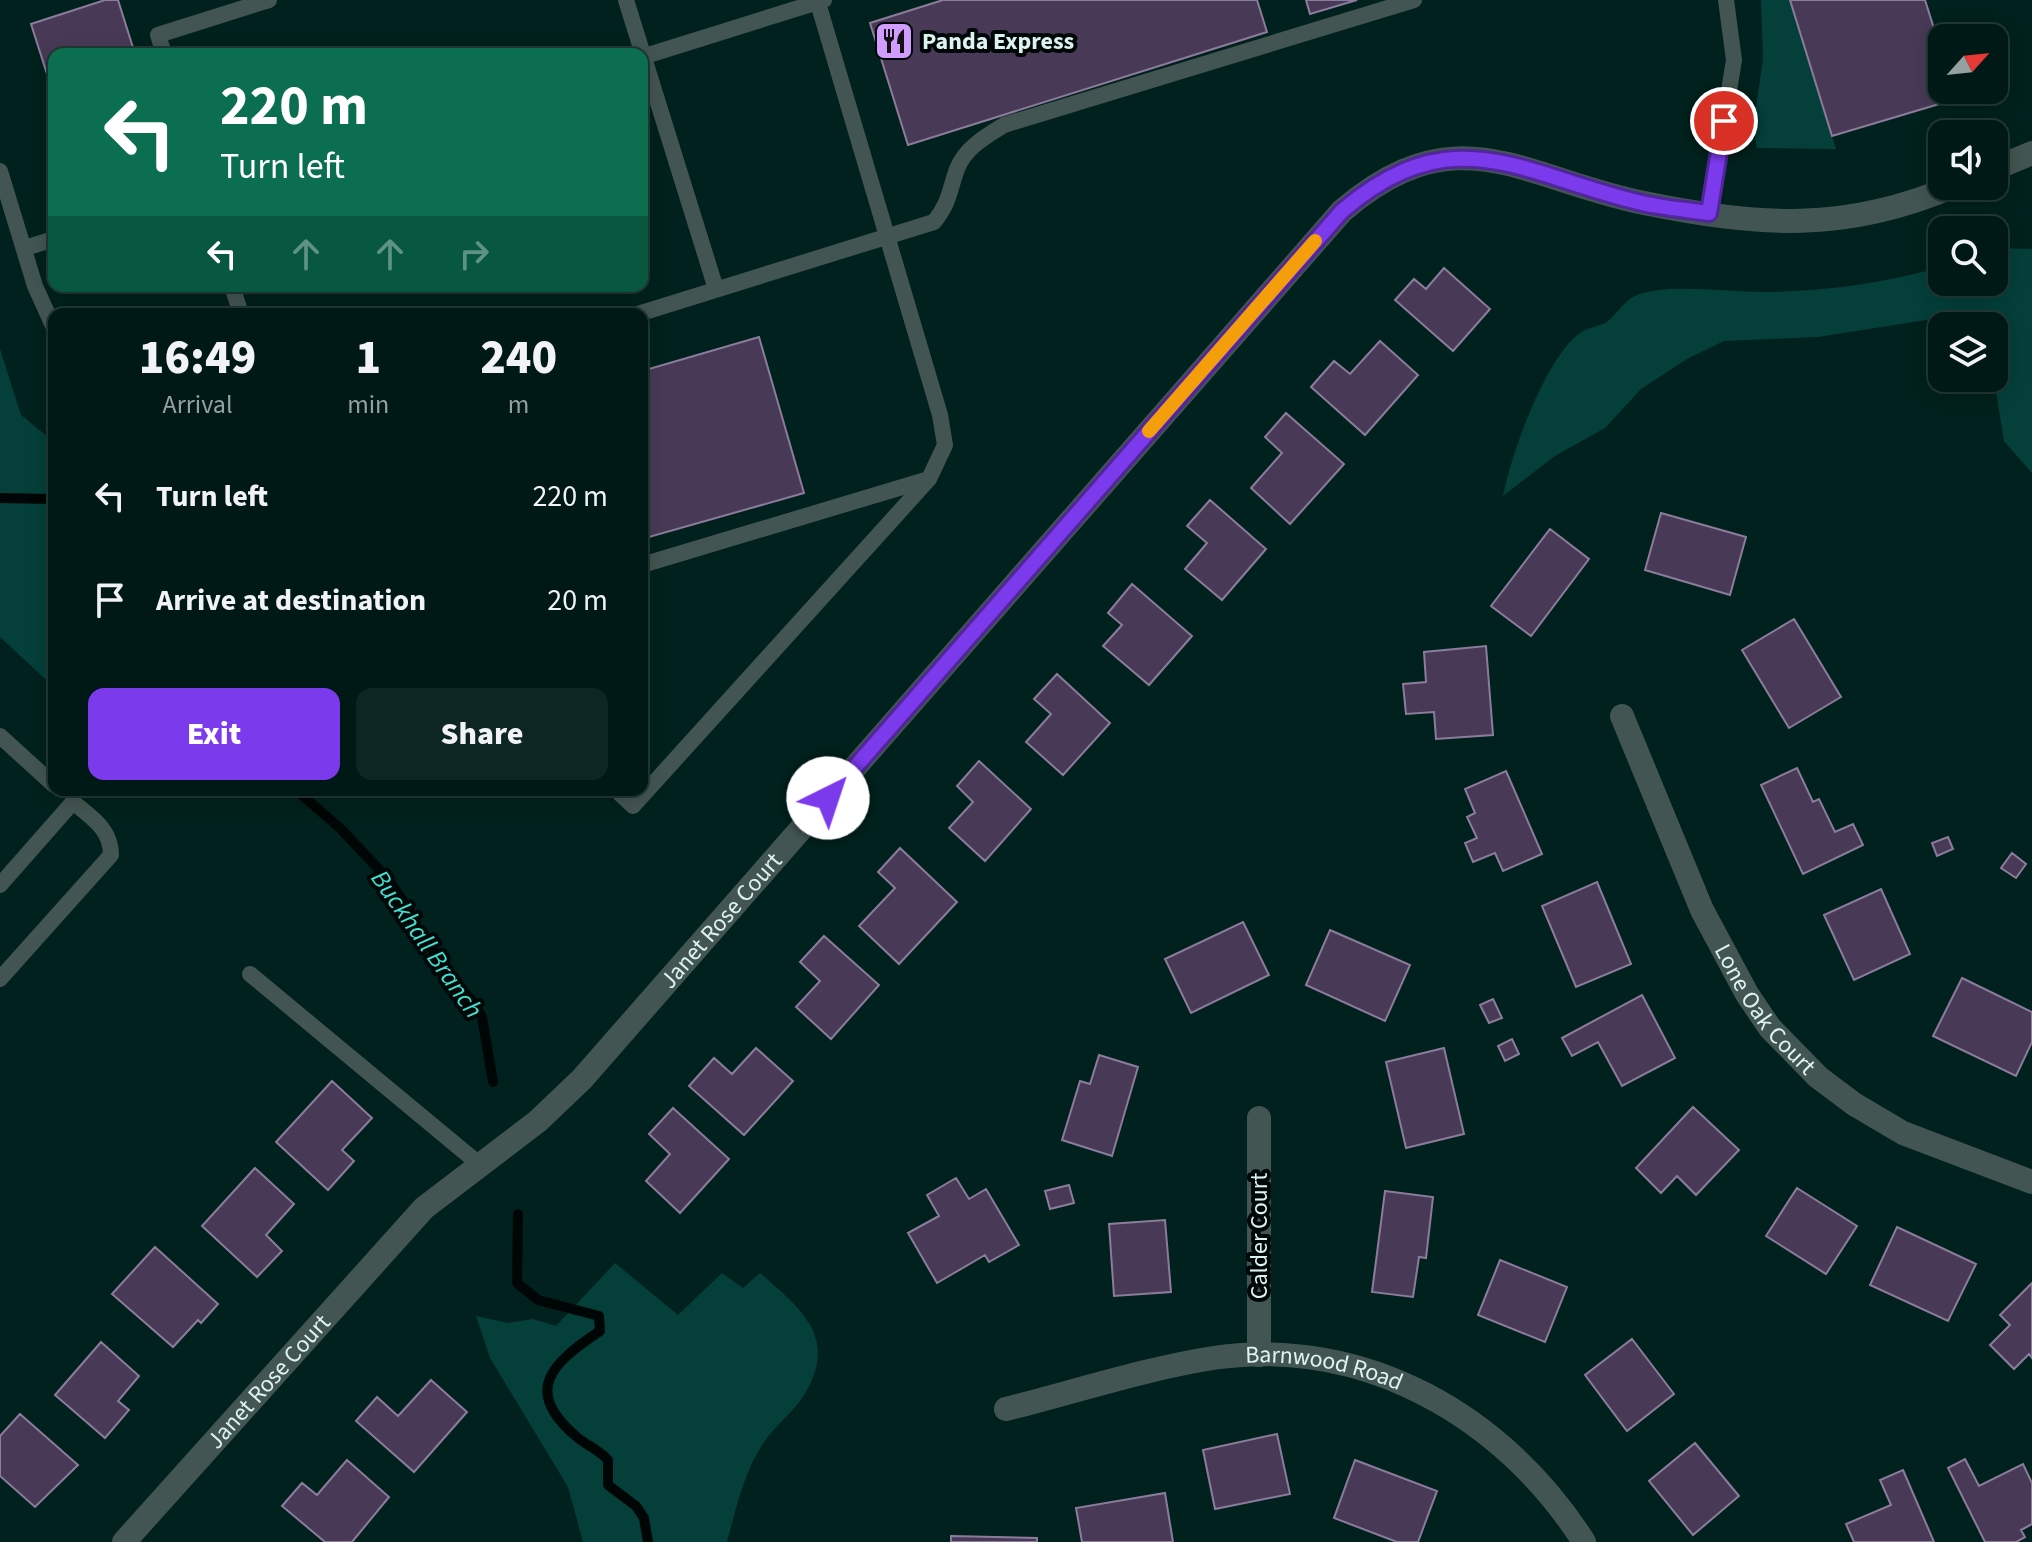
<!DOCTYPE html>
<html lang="en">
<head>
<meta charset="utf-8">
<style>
  body { margin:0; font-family:"Source Sans 3",sans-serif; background:#0e2623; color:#f1f3f6; height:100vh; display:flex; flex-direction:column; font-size:30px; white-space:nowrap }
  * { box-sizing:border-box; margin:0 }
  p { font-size:26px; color:#95a0a1 }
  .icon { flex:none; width:44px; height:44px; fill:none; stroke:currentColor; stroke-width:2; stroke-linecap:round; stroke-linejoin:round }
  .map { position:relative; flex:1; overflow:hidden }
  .panel { position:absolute; left:48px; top:308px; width:600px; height:488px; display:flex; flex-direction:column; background:#001916; border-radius:16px; box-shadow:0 4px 20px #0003,0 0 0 2px #223835 }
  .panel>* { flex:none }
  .hud { position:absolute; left:48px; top:48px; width:600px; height:244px; border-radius:16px; box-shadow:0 4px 20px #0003,0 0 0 2px #223835; background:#0b6e4f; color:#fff; overflow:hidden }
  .needle { width:52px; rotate:63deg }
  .tools { position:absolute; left:1928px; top:24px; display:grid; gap:16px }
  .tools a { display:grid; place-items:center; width:80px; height:80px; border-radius:16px; background:#001916; box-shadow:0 4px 20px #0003,0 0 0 2px #223835; font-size:40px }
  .pin { position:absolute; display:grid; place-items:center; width:68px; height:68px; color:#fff; margin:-34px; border:4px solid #fff; border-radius:50%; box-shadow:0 2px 8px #0007 }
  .me { position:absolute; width:88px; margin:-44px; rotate:41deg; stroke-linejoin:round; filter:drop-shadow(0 0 6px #0008) }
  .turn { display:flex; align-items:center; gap:28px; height:168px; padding:0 40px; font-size:36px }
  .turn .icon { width:104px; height:104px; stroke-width:2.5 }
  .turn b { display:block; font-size:56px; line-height:68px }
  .lanes { display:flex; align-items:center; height:76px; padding:0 40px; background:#0003; justify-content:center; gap:40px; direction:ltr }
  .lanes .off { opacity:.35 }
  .eta { display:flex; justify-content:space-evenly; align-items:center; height:136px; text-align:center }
  .eta b { font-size:48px; font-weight:800; line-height:56px }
  .action { display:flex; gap:16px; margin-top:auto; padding:16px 40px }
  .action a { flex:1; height:92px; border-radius:16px; background:#7c3aed; color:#fff; font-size:32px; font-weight:800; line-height:92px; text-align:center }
  .action a+a { background:#0e2623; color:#f1f3f6 }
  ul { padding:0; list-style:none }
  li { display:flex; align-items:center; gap:24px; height:104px; padding:0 40px }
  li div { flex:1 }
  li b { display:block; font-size:30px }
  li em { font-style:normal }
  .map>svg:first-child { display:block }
  .green { fill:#043f3a }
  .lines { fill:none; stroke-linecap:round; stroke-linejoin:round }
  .stream { stroke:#000605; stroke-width:10 }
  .building { fill:#483a56; stroke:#8b7c9b; stroke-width:2 }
  .lane { stroke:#435552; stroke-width:16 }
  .street { stroke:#435552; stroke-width:24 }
  .route-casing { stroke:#51269a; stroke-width:20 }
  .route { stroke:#7c3aed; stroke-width:14 }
  .slow { stroke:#f59e0b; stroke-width:14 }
  .labels { text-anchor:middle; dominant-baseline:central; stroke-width:8; stroke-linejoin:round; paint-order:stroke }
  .poi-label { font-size:24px; font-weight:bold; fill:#dcf3f0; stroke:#000807; text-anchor:start }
  .street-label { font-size:24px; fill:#dcf3f0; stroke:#000807 }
  .water-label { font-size:26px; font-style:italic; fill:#42e2d3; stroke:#000807 }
</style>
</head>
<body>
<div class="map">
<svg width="2032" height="1542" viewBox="0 0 2032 1542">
  <rect width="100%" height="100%" fill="#00211d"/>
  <path class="green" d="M1761,0H1790L1836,149L1757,148L1753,128L1763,59Z
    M2002,248L2032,249V473L2004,441L1994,379L2000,331L1958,315L1818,337L1724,341L1687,359L1641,389L1605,428L1555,456L1503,496C1511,455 1545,358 1580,333C1588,327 1600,327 1608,321C1617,314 1624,301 1635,296C1668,282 1730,293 1768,292C1828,291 1884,283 1942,267V282H1994V251Z
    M0,349L21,415L54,442V687L0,637Z
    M615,1263L678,1315L722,1273L743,1288L760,1273C805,1312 841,1341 800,1401C790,1414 777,1425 767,1438C745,1467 736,1508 727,1542H583L568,1487L490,1358L476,1316L508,1323L533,1319L556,1326Z"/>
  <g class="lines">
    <path class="stream" d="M0,498L54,499
      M296,790L340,828L388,879L409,910L418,934L440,957L447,974L473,1002L482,1017L493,1082
      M518,1214L517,1283L538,1300L599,1316L600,1331C552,1363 521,1391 578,1438C588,1446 599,1450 608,1460V1485L636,1506L644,1518L648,1542"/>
  </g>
  <path class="building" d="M105,0H118L135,54H54V96L31,24Z
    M943,0H1257L1267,32L908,145L870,23Z
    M1306,0H1357L1310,14Z
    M1790,0H1925L1942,54V90H1953L1956,99L1832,136Z
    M1444,268L1490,309L1453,351L1395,300L1414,279L1426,289Z
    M759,337L804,493L642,539V371Z
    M1380,341L1418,375L1365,435L1311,387L1334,361L1350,374Z
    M1286,413L1344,464L1290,524L1251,488L1282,453L1265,437Z
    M1210,500L1266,549L1222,600L1185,569L1207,543L1187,526Z
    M1661,513L1746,537L1730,595L1645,570Z
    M1550,529L1589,559L1531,636L1491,606Z
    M1132,584L1192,636L1149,685L1103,646L1122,625L1108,613Z
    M1794,619L1841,697L1789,728L1742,650Z
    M1486,646L1493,735L1436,739L1434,712L1406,714L1403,684L1426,682L1424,652Z
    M1057,674L1110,723L1063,775L1026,742L1051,714L1034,699Z
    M979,761L1031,809L985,861L949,828L973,802L957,786Z
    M1797,768L1813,802L1819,799L1835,832L1853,824L1863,845L1803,874L1761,785Z
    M1506,771L1542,854L1503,871L1495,853L1473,862L1465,843L1477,838L1467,817L1475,813L1465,789Z
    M1948,837L1953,849L1937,856L1932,843Z
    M900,848L957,902L899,964L859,926L895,888L878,872Z
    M2012,853L2026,864L2016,878L2001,868Z
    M1597,882L1631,964L1576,987L1542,906Z
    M1881,889L1910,954L1854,980L1824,915Z
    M1243,922L1269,975L1191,1013L1165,959Z
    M1330,930L1410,965L1385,1021L1306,985Z
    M824,936L879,985L831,1039L796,1007L820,981L800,962Z
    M1962,978L2032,1012V1042L2016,1076L1933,1036Z
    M1642,995L1675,1058L1622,1086L1598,1042L1572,1056L1562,1038Z
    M1493,999L1502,1018L1489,1023L1480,1005Z
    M1512,1039L1519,1054L1505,1061L1498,1046Z
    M756,1048L793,1081L744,1135L689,1086L714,1058L732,1074Z
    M1444,1048L1464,1134L1406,1148L1386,1062Z
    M1099,1055L1138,1067L1112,1156L1062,1140L1080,1081L1090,1084Z
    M332,1081L372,1118L342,1150L354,1161L328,1190L276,1142Z
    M1693,1107L1739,1150L1696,1195L1677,1176L1661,1193L1636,1168Z
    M673,1108L729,1159L680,1213L646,1181L670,1154L649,1134Z
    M255,1168L294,1204L266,1235L282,1251L257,1277L202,1226Z
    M956,1178L969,1199L986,1189L1019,1245L989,1262L985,1255L937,1283L908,1233L939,1216L927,1195Z
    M1069,1185L1074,1203L1050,1209L1045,1191Z
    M1797,1188L1857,1226L1826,1274L1766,1236Z
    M1385,1191L1433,1197L1426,1258L1419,1257L1413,1297L1372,1292Z
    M1165,1220L1171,1292L1114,1296L1109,1224Z
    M1897,1227L1976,1264L1948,1321L1870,1285Z
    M155,1247L218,1304L201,1323L198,1320L173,1347L112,1294Z
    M1500,1260L1567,1287L1545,1342L1478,1315Z
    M2032,1283V1358L2029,1354L2014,1369L1990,1345L2010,1325L2000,1315Z
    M1632,1339L1674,1394L1627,1431L1585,1375Z
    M101,1342L139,1376L118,1401L129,1410L105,1438L55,1395Z
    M431,1380L467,1412L414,1472L356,1421L377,1397L398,1416Z
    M20,1414L78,1465L35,1507L0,1476V1436Z
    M1277,1434L1290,1494L1215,1509L1203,1450Z
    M1695,1443L1739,1496L1693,1535L1649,1481Z
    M1965,1459L1979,1486L2023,1464L2032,1483V1524L2021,1530L2025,1537L2016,1542H1985L1948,1468Z
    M347,1460L389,1497L352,1542H325L282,1506L302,1483L317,1495Z
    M1355,1460L1437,1491L1418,1542H1397L1334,1518Z
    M1903,1470L1934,1542H1854L1846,1524L1891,1505L1880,1480Z
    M1165,1493L1173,1542H1082L1076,1508Z
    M951,1536L1037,1538V1542H951Z"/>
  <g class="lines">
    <path class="lane" d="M626,0L716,289
      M818,3L940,415L945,445L929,479
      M164,54L158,35L269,0
      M642,57L824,0
      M0,171L35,286L54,328
      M1709,213L1734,60L1726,0
      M25,248L54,239
      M232,286L241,314
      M638,314L934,222C950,202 949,191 957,169C965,148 986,136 1004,125L1414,0
      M0,736L54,785
      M616,790L633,806L929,479L642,565
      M0,885L73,802C92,818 111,829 111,855L0,979
      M250,974L479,1164"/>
    <g class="street">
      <path d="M1994,169L2032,153"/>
      <path id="s1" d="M1622,716L1702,910L1747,994L1770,1028L1818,1077L1854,1104L1903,1133L2032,1182"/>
      <path d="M1259,1355V1118"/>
      <path id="s2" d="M1006,1409C1074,1392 1144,1369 1213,1358C1365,1336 1504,1416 1584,1542"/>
      <path id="s3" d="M124,1542L424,1208L538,1121L582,1079L1342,211C1458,112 1521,178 1644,203C1758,226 1845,233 1954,186"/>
    </g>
  </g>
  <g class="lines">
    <g class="route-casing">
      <path id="route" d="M828,798L1342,211C1455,115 1521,175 1642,203C1664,208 1687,210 1709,213L1724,121"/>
    </g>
    <use href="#route" class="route"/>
    <path class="slow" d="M1149,431L1315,241"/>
  </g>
  <defs>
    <g id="restaurant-square" transform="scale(2)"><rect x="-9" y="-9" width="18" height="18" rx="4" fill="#d09dff" stroke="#000807"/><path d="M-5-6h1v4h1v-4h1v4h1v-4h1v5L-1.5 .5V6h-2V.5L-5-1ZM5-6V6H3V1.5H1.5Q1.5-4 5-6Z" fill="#111"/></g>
  </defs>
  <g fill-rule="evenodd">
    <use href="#restaurant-square" x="894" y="41"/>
  </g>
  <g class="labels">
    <g class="poi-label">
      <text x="922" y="41">Panda Express</text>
    </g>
    <g class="street-label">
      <text stroke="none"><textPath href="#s3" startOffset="864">Janet Rose Court</textPath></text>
      <text stroke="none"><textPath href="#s1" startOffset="328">Lone Oak Court</textPath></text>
      <text transform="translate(1259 1236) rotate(-90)">Calder Court</text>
      <text stroke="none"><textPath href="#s2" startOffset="326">Barnwood Road</textPath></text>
      <text stroke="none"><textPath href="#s3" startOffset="216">Janet Rose Court</textPath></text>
    </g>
    <g class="water-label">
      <text transform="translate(427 944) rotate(55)">Buckhall Branch</text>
    </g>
  </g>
</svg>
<div class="tools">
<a><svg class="needle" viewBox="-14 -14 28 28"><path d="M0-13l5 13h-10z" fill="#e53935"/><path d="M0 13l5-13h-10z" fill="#95a0a1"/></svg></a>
<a><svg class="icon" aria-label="sound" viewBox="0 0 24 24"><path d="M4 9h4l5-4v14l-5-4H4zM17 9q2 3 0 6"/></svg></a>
<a><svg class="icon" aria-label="search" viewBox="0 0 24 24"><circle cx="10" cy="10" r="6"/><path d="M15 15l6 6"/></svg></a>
<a><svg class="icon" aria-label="layers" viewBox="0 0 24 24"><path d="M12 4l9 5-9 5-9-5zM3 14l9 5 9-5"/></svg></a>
</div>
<div class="pin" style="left:1724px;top:121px;background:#d93025"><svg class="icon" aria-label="arrive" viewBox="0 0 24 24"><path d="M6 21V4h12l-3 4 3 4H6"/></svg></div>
<svg class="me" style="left:828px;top:798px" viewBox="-20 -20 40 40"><circle r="19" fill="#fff"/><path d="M0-13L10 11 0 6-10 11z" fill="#7c3aed"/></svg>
<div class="hud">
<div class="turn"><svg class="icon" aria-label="left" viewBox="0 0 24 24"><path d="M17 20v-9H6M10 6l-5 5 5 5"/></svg><div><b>220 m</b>Turn left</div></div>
<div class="lanes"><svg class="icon" aria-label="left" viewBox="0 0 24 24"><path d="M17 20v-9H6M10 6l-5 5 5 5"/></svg><svg class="icon off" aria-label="ahead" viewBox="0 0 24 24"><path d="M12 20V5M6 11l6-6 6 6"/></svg><svg class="icon off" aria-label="ahead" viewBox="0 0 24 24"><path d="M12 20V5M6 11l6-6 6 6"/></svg><svg class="icon off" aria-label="right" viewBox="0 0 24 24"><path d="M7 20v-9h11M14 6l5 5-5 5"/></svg></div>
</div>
<section class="panel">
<div class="eta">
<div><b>16:49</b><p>Arrival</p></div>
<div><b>1</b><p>min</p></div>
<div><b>240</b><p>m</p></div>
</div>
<ul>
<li><svg class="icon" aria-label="left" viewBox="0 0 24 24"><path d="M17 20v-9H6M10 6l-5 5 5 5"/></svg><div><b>Turn left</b></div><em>220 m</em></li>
<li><svg class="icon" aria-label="arrive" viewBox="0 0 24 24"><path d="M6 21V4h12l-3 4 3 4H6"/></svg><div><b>Arrive at destination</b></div><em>20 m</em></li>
</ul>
<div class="action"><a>Exit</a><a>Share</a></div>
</section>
</div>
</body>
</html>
